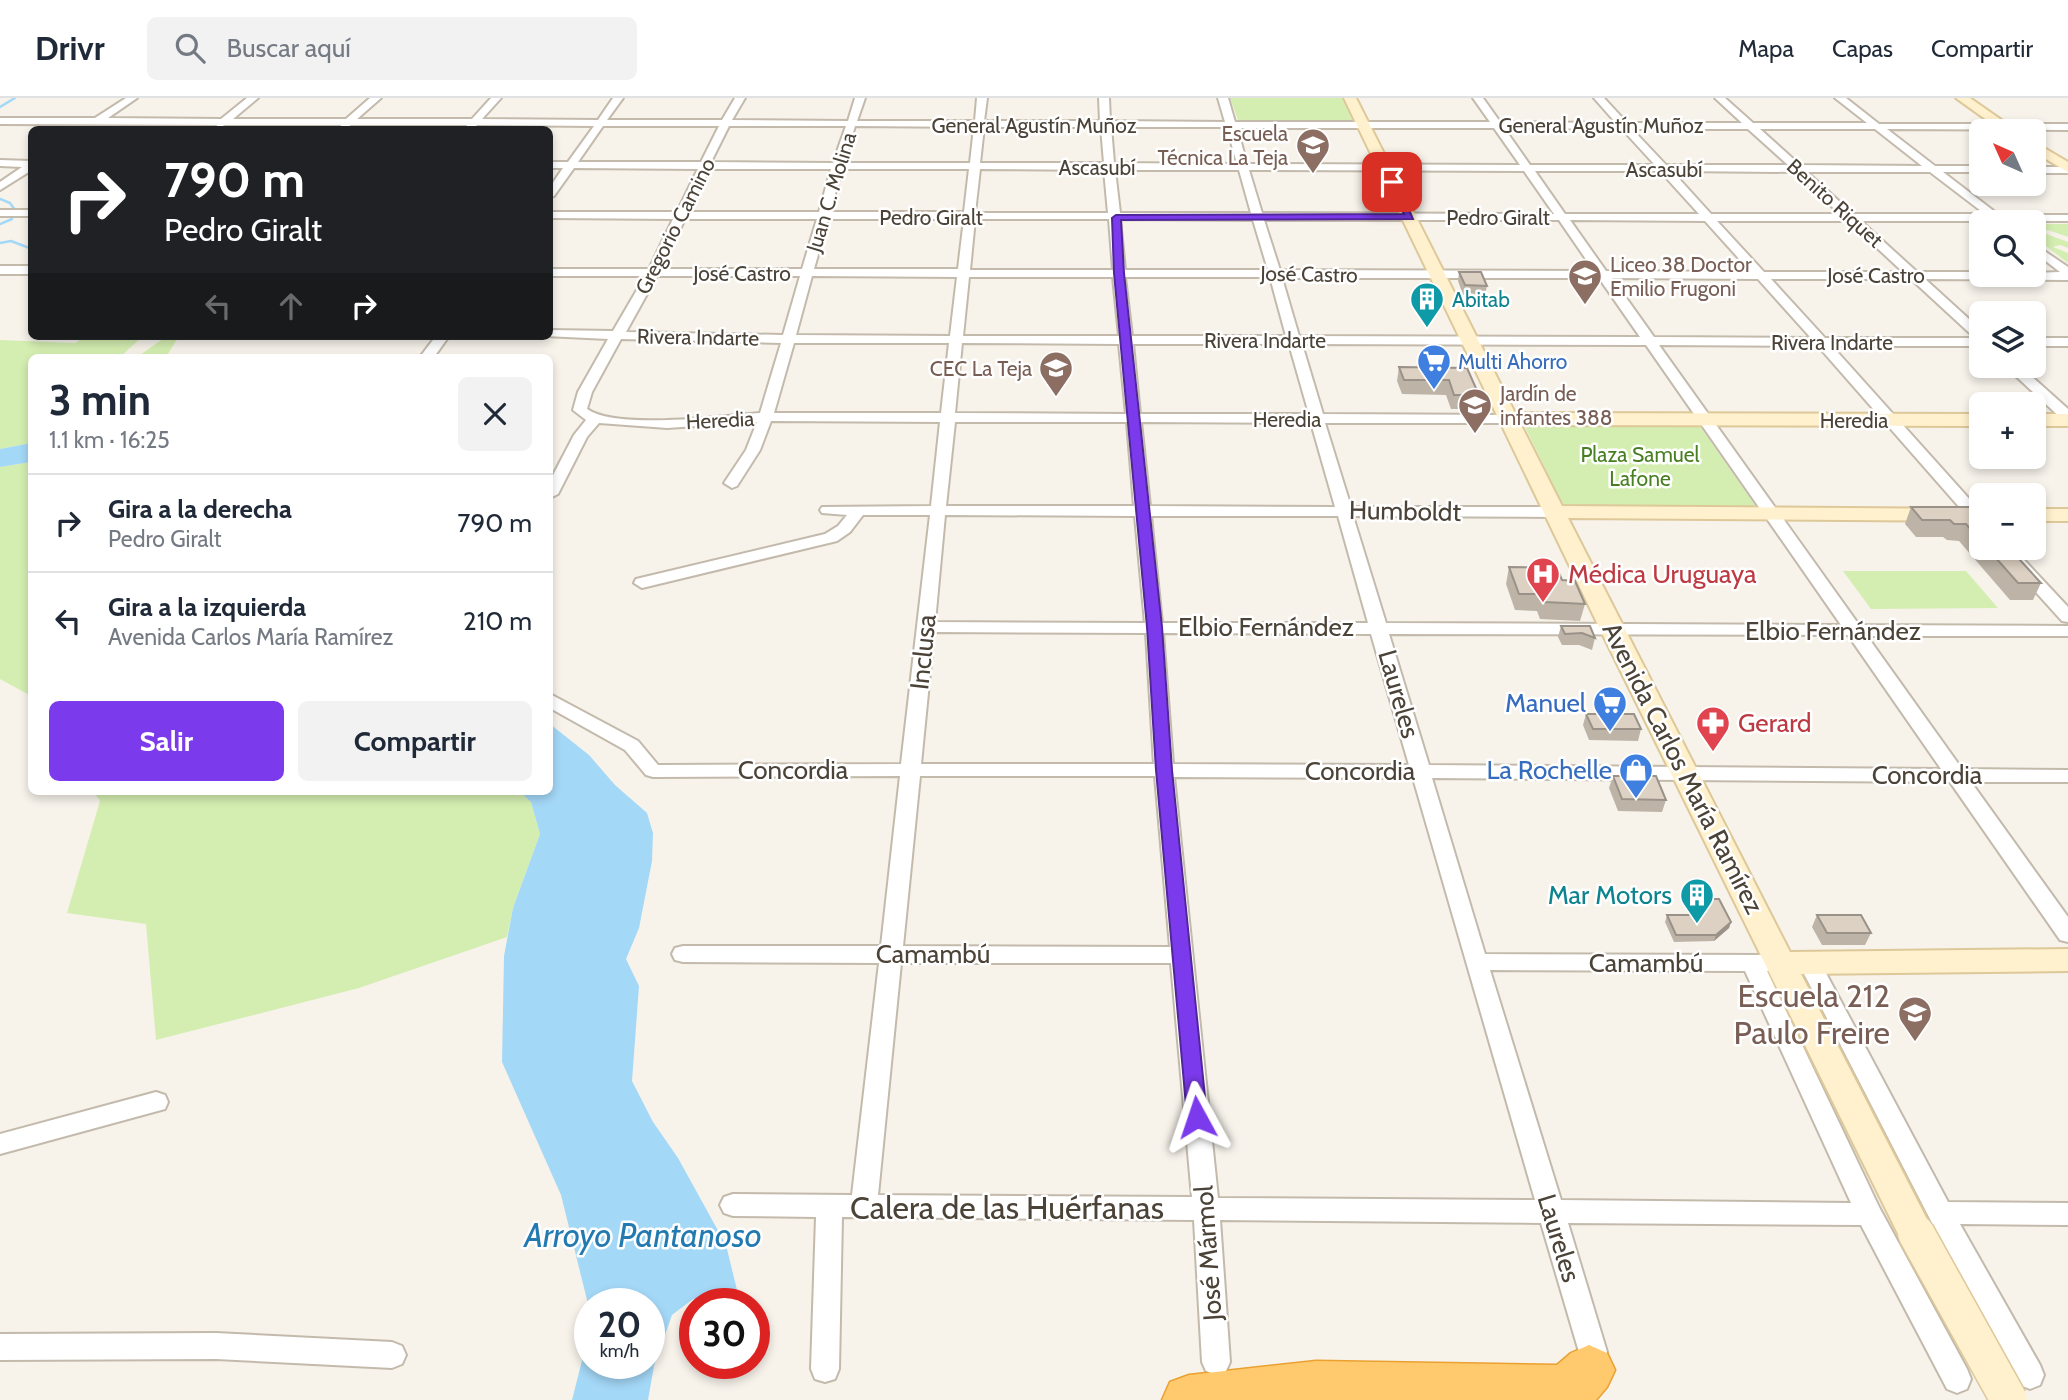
<!DOCTYPE html>
<html lang="es">
<head>
<meta charset="utf-8">
<style>
  body { margin:0; font-family:Cabin,sans-serif; background:#f2f2f3; color:#1f2937; height:100vh; display:flex; flex-direction:column; font-size:26px; white-space:nowrap }
  * { box-sizing:border-box; margin:0 }
  p { font-size:23px; color:#747a83 }
  .icon { flex:none; width:38px; height:38px; fill:none; stroke:currentColor; stroke-width:2; stroke-linecap:round; stroke-linejoin:round }
  .map { position:relative; flex:1; overflow:hidden }
  .panel { position:absolute; left:28px; top:256px; width:525px; height:441px; display:flex; flex-direction:column; background:#fff; border-radius:10px; box-shadow:0 4px 10px #0003 }
  .panel>* { flex:none }
  .banner { position:absolute; left:28px; top:28px; width:525px; height:214px; border-radius:10px; box-shadow:0 4px 10px #0003; background:#202124; color:#fff; overflow:hidden }
  .needle { width:46px; rotate:315deg }
  .tools { position:absolute; left:1969px; top:21px; display:grid; gap:14px }
  .tools a { display:grid; place-items:center; width:77px; height:77px; border-radius:10px; background:#fff; box-shadow:0 4px 10px #0003; font-size:35px }
  .speed { position:absolute; left:574px; top:1190px; display:flex; gap:14px; font-size:35px; font-weight:700; text-align:center }
  .speed>* { display:grid; place-content:center; width:91px; height:91px; border-radius:50%; background:#fff; box-shadow:0 4px 10px #0003; line-height:1 }
  .speed small { font-size:18px; font-weight:400 }
  .speed .limit { border:10px solid #d22; background:#fff; color:#111 }
  .pin { position:absolute; display:grid; place-items:center; width:60px; height:60px; color:#fff; margin:-30px; border-radius:14px; box-shadow:0 4px 10px #0006 }
  .me { position:absolute; width:77px; margin:-38px; rotate:355deg; stroke-linejoin:round; filter:drop-shadow(0 0 5px #0008) }
  .turn { display:flex; align-items:center; gap:24px; height:147px; padding:0 21px; font-size:32px }
  .turn .icon { width:91px; height:91px; stroke-width:2.5 }
  .turn b { display:block; font-size:49px; line-height:60px }
  .lanes { display:flex; align-items:center; height:66px; padding:0 21px; background:#0003; justify-content:center; gap:35px; direction:ltr }
  .lanes .off { opacity:.35 }
  .round { display:grid; place-items:center; flex:none; width:74px; height:74px; border-radius:10px; background:#f2f2f3 }
  .headline { display:flex; align-items:center; justify-content:space-between; height:119px; padding:0 21px }
  h1 { font-size:42px; font-weight:800; line-height:52px }
  .primary-button { display:flex; gap:14px; margin-top:auto; padding:14px 21px }
  .primary-button a { flex:1; height:80px; border-radius:10px; background:#7c3aed; color:#fff; font-size:28px; font-weight:800; line-height:80px; text-align:center }
  .primary-button a+a { background:#f2f2f3; color:#1f2937 }
  ul { padding:0; list-style:none }
  li { display:flex; align-items:center; gap:21px; height:98px; padding:0 21px; border-top:2px solid #e0e1e3 }
  li div { flex:1 }
  li b { display:block; font-size:26px }
  li em { font-style:normal }
  header { display:flex; align-items:center; gap:42px; box-sizing:border-box; height:98px; padding:0 35px; background:#fff; border-bottom:2px solid #e0e1e3 }
  header strong { font-size:33px }
  nav { display:flex; gap:38px; margin-inline-start:auto; font-size:24px }
  .search { width:490px; height:63px; background:#f2f2f3; display:flex; align-items:center; gap:18px; box-sizing:border-box; padding:0 24px; border-radius:10px; color:#747a83; font-size:26px }
  .map>svg:first-child { display:block }
  .green { fill:#d4eeb1 }
  .water { fill:#a4d8f7 }
  .lines { fill:none; stroke-linecap:round; stroke-linejoin:round }
  .stream { stroke:#a4d8f7; stroke-width:2.5 }
  .street-casing { stroke:#c3baac; stroke-width:4 }
  .secondary-casing { stroke:#ddc899; stroke-width:4 }
  .highway-casing { stroke:#eba030; stroke-width:3 }
  .street { fill:#fff; fill-rule:evenodd }
  .secondary { fill:#fff1cd; fill-rule:evenodd }
  .highway { fill:#ffca6e; fill-rule:evenodd }
  .secondary-bridge-casing { stroke:#ddc899; stroke-width:39; stroke-linecap:butt }
  .secondary-bridge { stroke:#fff1cd; stroke-width:36 }
  .wall { fill:#bdb4a7 }
  .shaded-wall { fill:#9a9288 }
  .building { fill:#dcd1c2; stroke:#9a9288; stroke-width:2 }
  .route { fill:#7c3aed; stroke:#51269a; stroke-width:2 }
  .labels { text-anchor:middle; dominant-baseline:central; stroke-width:5; stroke-linejoin:round; paint-order:stroke }
  .far-street-label { font-size:21px; fill:#4c4338; stroke:#fff }
  .far-education-label { font-size:21px; fill:#785e54; stroke:#fff; text-anchor:end }
  .far-culture-label { font-size:21px; fill:#0d838f; stroke:#fff; text-anchor:start }
  .far-shop-label { font-size:21px; fill:#366cbe; stroke:#fff; text-anchor:start }
  .far-park-label { font-size:21px; fill:#497f23; stroke:#fff }
  .street-label { font-size:26px; fill:#4c4338; stroke:#fff }
  .health-label { font-size:26px; fill:#be3a42; stroke:#fff; text-anchor:start }
  .shop-label { font-size:26px; fill:#366cbe; stroke:#fff; text-anchor:end }
  .culture-label { font-size:26px; fill:#0d838f; stroke:#fff; text-anchor:end }
  .near-education-label { font-size:32px; fill:#785e54; stroke:#fff; text-anchor:end }
  .near-street-label { font-size:32px; fill:#4c4338; stroke:#fff }
  .near-water-label { font-size:33px; font-style:italic; fill:#237ab1; stroke:#fff }
</style>
</head>
<body>
<header>
<strong>Drivr</strong>
<div class="search"><svg class="icon" aria-label="search" viewBox="0 0 24 24"><circle cx="10" cy="10" r="6"/><path d="M15 15l6 6"/></svg>Buscar aquí</div>
<nav><a>Mapa</a><a>Capas</a><a>Compartir</a></nav>
</header>
<div class="map">
<svg width="2068" height="1302" viewBox="0 0 2068 1302">
  <rect width="100%" height="100%" fill="#f7f3eb"/>
  <path class="green" d="M1230,0H1343L1354,25H1239Z
    M2034,126H2068V139L2048,132L2041,134L2068,144V150L2060,147L2053,149L2068,155V165L2034,139Z
    M86,238H143L120,259H32L31,345L0,351V242L75,245Z
    M167,238H179L166,259H137Z
    M1524,327H1699L1755,407L1751,411L1569,409L1562,405Z
    M31,364V598L0,581V369Z
    M1843,473H1966L1998,510L1871,511Z
    M93,693H519L531,704L540,736L513,810L507,839L359,890L156,942L146,826L67,815L100,703Z"/>
  <path class="water" d="M31,345V364L0,369V351Z
    M550,626L589,657L615,687L647,715L653,735L652,763L639,830L626,861L639,888L632,983L653,1024L678,1060L726,1147L738,1196C724,1206 709,1211 693,1201L672,1217L654,1268L648,1302H572L590,1231V1265H649V1206H590V1214L561,1097L502,964L504,858L513,810L540,736L531,704L519,693H550Z"/>
  <g class="lines">
    <path class="stream" d="M0,9L15,0
      M0,101L10,105L15,112
      M0,126L12,121
      M0,145L11,143L32,151"/>
    <g class="street-casing">
      <path id="street" d="M126,0H137L108,20L221,21L247,0H258L233,21H346L370,0H381L357,21H472L491,0H501L482,21L598,22L613,0H623L607,22H722L735,0H745L732,22L848,23L855,0H865L857,23H975L977,0H987L984,23H1100L1099,0H1109L1110,23L1225,24L1218,0H1228L1235,24H1490L1473,0H1483L1500,24L1616,25L1594,0H1604L1627,25H1742L1715,0H1725L1753,25H1867L1835,0H1846L1879,26H2068V32L1887,31L1935,68H1981V74H1943L1999,117H2068V123H1861L1917,174H1981V177L2060,174L2034,154V146L2068,169V182L1925,181L1981,232V248H1832L1981,414V429L1975,427L1818,248L1659,247L1859,527L2068,528V538H1867L1962,671L2068,672V684H1971L2068,819V844L2060,842L1950,684L1432,680L1485,856L1766,857L1774,859L1777,865L1774,871L1767,873L1879,1109L1967,1271L1971,1281L1967,1291L1957,1295L1947,1291L1861,1127L1568,1125L1607,1254L1599,1282L1589,1285L1579,1282L1575,1272L1579,1254L1541,1125L1220,1122L1230,1264L1226,1273L1216,1277L1206,1273L1202,1264L1194,1122L842,1119L839,1271L835,1281L825,1284L815,1281L811,1271L816,1119L733,1118L724,1115L720,1107L724,1099L733,1096L852,1097L879,865L683,864L675,862L672,856L675,850L683,848H881L900,678L653,679L646,677L625,652L550,610V596L638,643L658,667L901,666L930,417H863L850,434L837,443L642,490L634,485L636,481L825,436L838,428L847,417L822,415L820,412L822,409L931,408L940,324L771,323L760,352L737,388L732,390L724,385L746,352L757,324L667,330L599,325L587,339L558,396L550,400V383L574,337L586,322L573,312L578,294L608,241L545,238H550V232L613,233L645,178H550V171H649L673,121L550,120V114H677L698,71L574,70L554,98L550,99V89L563,70H550V64H568L594,28L477,27L474,32H464L467,27H351L345,30L340,27H225L220,29L216,27L0,26V20H95ZM603,28H719L701,64H578ZM729,28H846L833,65L711,64ZM855,28L974,29L970,65H844ZM984,29H1101L1104,65H980ZM1111,29H1227L1237,66L1114,65ZM1237,30H1494L1520,67L1247,66ZM1504,30L1622,31L1655,67H1530ZM1632,31H1748L1788,67H1666ZM1760,31H1875L1922,68L1800,67ZM709,71H831L819,114H688ZM842,71H969L964,114H830ZM980,71L1104,72L1108,115H975ZM1115,72H1239L1251,115H1120ZM1249,72L1524,73L1554,116L1262,115ZM1535,73H1660L1699,116H1565ZM1672,73L1794,74L1840,116H1711ZM1807,74H1930L1985,116H1853ZM685,121H817L802,171H661ZM828,121H964L958,171H814ZM975,121H1109L1113,172H970ZM1120,121L1253,122L1268,172H1125ZM1264,122H1559L1594,173L1280,172ZM1570,122L1705,123L1751,174L1606,173ZM1717,123H1848L1903,174H1764ZM657,178H800L783,237L626,234ZM812,178L957,179L950,238L796,237ZM969,179H1113L1119,238H963ZM1125,179H1270L1286,238H1132ZM1282,180H1599L1640,239L1299,238ZM1612,180L1758,181L1811,240L1654,239ZM1771,181H1911L1975,240H1825ZM621,241L781,245L760,315C722,318 617,332 587,311L592,294ZM794,245H949L941,315H774ZM962,245L1119,246L1126,316L955,315ZM1133,246H1289L1309,316H1140ZM1302,246L1646,247L1841,527L1386,525L1353,418L1556,419L1564,414L1556,409H1351L1325,325H1510L1517,321L1510,317L1323,316ZM955,324H1127L1134,408H946ZM1141,324L1311,325L1335,409L1150,408ZM945,417L1135,418L1145,525L935,524ZM1151,418H1338L1368,525H1162ZM934,534L1146,535L1154,666H921ZM1163,535L1371,536L1409,667L1173,666ZM1389,536L1848,537L1941,671L1429,667ZM920,678H1155L1170,849L903,848ZM1174,679L1413,680L1535,1102L1218,1100ZM901,865H1171L1192,1099L878,1097ZM1490,872L1745,873L1851,1105L1561,1102Z
        M0,62L32,63V72L0,92V84L22,69L0,68Z
        M2034,69H2068V75H2034Z
        M0,112H32V118H0Z
        M0,168H32V176H0Z
        M436,238H449L434,259H420Z
        M2034,240H2068V248H2034Z
        M2005,268H2020L2068,311V323L2063,322Z
        M1996,450H2013L2068,509V524L2062,523Z
        M1809,856L1817,858L1820,864L1948,1104L2068,1105V1127L1960,1126L2040,1267L2044,1277L2040,1287L2030,1291L2020,1287L1931,1123L1798,864L1801,858Z
        M156,994L165,997L168,1004L165,1011L0,1056V1036Z
        M216,1235L392,1244L402,1248L406,1257L402,1266L392,1270L216,1261L0,1262V1236Z"/>
    </g>
    <g class="secondary-casing">
      <path id="secondary" d="M1344,0H1356L1515,315L1981,316V328L1521,327L1562,408L1981,411V423L1568,420L1790,854L2068,851V873L1801,876L1934,1135L1929,1146L1916,1151L1903,1146L1600,531Z
        M1956,0H1970L2017,33H2002Z
        M2034,44L2068,64V74L2034,54Z
        M2034,316H2068V328H2034Z
        M2034,411H2068V423H2034Z"/>
    </g>
    <g class="highway-casing">
      <path id="highway" d="M1589,1247L1607,1255L1615,1272L1607,1289L1596,1302H1162L1170,1284L1189,1277L1316,1263L1557,1267L1571,1255Z"/>
    </g>
    <use href="#street" class="street"/>
    <use href="#secondary" class="secondary"/>
    <use href="#highway" class="highway"/>
    <g class="secondary-bridge-casing">
      <path id="secondary-bridge" d="M1916,1135L2009,1302"/>
    </g>
    <use href="#secondary-bridge" class="secondary-bridge"/>
  </g>
  <path class="wall" d="M1459,174L1487,188L1485,197H1463L1458,183Z
    M1399,269L1467,270L1479,297L1476,311H1451L1446,297L1402,296L1397,283Z
    M1911,409L1981,419V450H2009L2041,485L2033,502H2010L1959,443L1947,442L1943,439H1916L1905,426Z
    M1509,469L1585,506L1580,523L1540,521L1537,513L1515,512L1506,486Z
    M1561,528L1595,540L1592,552L1579,547H1562L1558,539Z
    M1586,616L1641,631L1638,643L1589,642L1583,627Z
    M1613,678L1666,702L1662,714L1618,713L1609,690Z
    M1692,801L1731,824L1729,830L1714,843L1674,844L1665,824L1667,817H1694L1689,807Z
    M1817,817L1871,835L1865,847H1822L1812,829Z"/>
  <path class="shaded-wall" d="M1731,824L1729,830L1714,843L1716,837Z"/>
  <path class="building" d="M1459,174H1481L1487,188L1465,187Z
    M1399,269L1467,270L1479,297H1454L1449,282H1404Z
    M1911,409H1973L1981,419V443L1966,426H1954L1950,422H1922Z
    M1987,450H2009L2041,485H2018Z
    M1509,469L1557,470L1562,482L1575,483L1585,506L1545,504L1542,496H1519Z
    M1561,528H1590L1595,540L1582,535L1565,536Z
    M1586,616H1634L1641,631H1593Z
    M1613,678H1656L1666,702L1622,701Z
    M1692,801H1719L1731,824L1716,837H1676L1667,817H1699Z
    M1817,817H1861L1871,835H1827Z"/>
  <path class="route" d="M1392,81L1397,84L1413,121L1121,122L1124,175L1162,529L1172,672L1207,1019L1204,1025L1197,1027L1190,1025L1187,1019L1156,672L1147,529L1114,175L1112,120L1116,117L1404,116L1388,84Z"/>
  <defs>
    <g id="school-pin" transform="scale(1.75)"><path d="M0 17L-7.5 6A9.5 9.5 0 1 1 7.5 6Z" fill="#8d6e63" stroke="#fff"/><path d="M0-5L7-2L0 1L-7-2ZM-4 1L0 2.5L4 1V4Q0 6-4 4Z" fill="#fff"/></g>
    <g id="building-pin" transform="scale(1.75)"><path d="M0 17L-7.5 6A9.5 9.5 0 1 1 7.5 6Z" fill="#0f9aa8" stroke="#fff"/><path d="M-4-6H4V6H1V3H-1V6H-4ZM-2.5-4.3h1.7v1.8h-1.7ZM.8-4.3h1.7v1.8H.8ZM-2.5-1h1.7V.8h-1.7ZM.8-1h1.7V.8H.8Z" fill="#fff"/></g>
    <g id="supermarket-pin" transform="scale(1.75)"><path d="M0 17L-7.5 6A9.5 9.5 0 1 1 7.5 6Z" fill="#3f7fe0" stroke="#fff"/><path d="M-6-5.5h2.5l.6 2H6L4.5 2H-2.5L-4.4-4H-6ZM-1.5 3.2a1.3 1.3 0 1 0 .1 0ZM3 3.2a1.3 1.3 0 1 0 .1 0Z" fill="#fff"/></g>
    <g id="hospital-pin" transform="scale(1.75)"><path d="M0 17L-7.5 6A9.5 9.5 0 1 1 7.5 6Z" fill="#e0444e" stroke="#fff"/><path d="M-5-5h3v3.5h4V-5h3V5h-3V1.5h-4V5h-3Z" fill="#fff"/></g>
    <g id="pharmacy-pin" transform="scale(1.75)"><path d="M0 17L-7.5 6A9.5 9.5 0 1 1 7.5 6Z" fill="#e0444e" stroke="#fff"/><path d="M-2-6h4v4h4v4h-4v4h-4v-4h-4v-4h4Z" fill="#fff"/></g>
    <g id="shop-pin" transform="scale(1.75)"><path d="M0 17L-7.5 6A9.5 9.5 0 1 1 7.5 6Z" fill="#3f7fe0" stroke="#fff"/><path d="M-5-2.5h2.3a2.7 3.5 0 0 1 5.4 0H5L5.5 6h-11ZM-1.5-2.5h3a1.5 2.3 0 0 0-3 0Z" fill="#fff"/></g>
  </defs>
  <g fill-rule="evenodd">
    <use href="#school-pin" x="1313" y="47"/>
    <use href="#school-pin" x="1585" y="178"/>
    <use href="#building-pin" x="1427" y="201"/>
    <use href="#supermarket-pin" x="1434" y="263"/>
    <use href="#school-pin" x="1056" y="270"/>
    <use href="#school-pin" x="1475" y="307"/>
    <use href="#hospital-pin" x="1543" y="476"/>
    <use href="#supermarket-pin" x="1610" y="605"/>
    <use href="#pharmacy-pin" x="1713" y="625"/>
    <use href="#shop-pin" x="1636" y="672"/>
    <use href="#building-pin" x="1697" y="797"/>
    <use href="#school-pin" x="1915" y="915"/>
  </g>
  <g class="labels">
    <g class="far-street-label">
      <text x="1034" y="27">General Agustín Muñoz</text>
      <text x="1601" y="27">General Agustín Muñoz</text>
      <text x="1097" y="69">Ascasubí</text>
      <text x="1664" y="71">Ascasubí</text>
      <text transform="translate(831 94) rotate(-73)">Juan C. Molina</text>
      <text transform="translate(1835 105) rotate(42)">Benito Riquet</text>
      <text x="931" y="119">Pedro Giralt</text>
      <text x="1498" y="119">Pedro Giralt</text>
      <text transform="translate(675 128) rotate(-63)">Gregorio Camino</text>
      <text x="742" y="175">José Castro</text>
      <text transform="translate(1309 176) rotate(1)">José Castro</text>
      <text x="1876" y="177">José Castro</text>
      <text transform="translate(698 239) rotate(1)">Rivera Indarte</text>
      <text x="1265" y="242">Rivera Indarte</text>
      <text x="1832" y="244">Rivera Indarte</text>
      <text x="1287" y="321">Heredia</text>
      <text transform="translate(720 322) rotate(-3)">Heredia</text>
      <text x="1854" y="322">Heredia</text>
    </g>
    <g class="far-education-label">
      <text x="1288" y="35">Escuela<tspan x="1288" dy="24">Técnica La Teja</tspan></text>
      <text x="1610" y="166" text-anchor="start">Liceo 38 Doctor<tspan x="1610" dy="24">Emilio Frugoni</tspan></text>
      <text x="1032" y="270">CEC La Teja</text>
      <text x="1500" y="295" text-anchor="start">Jardín de<tspan x="1500" dy="24">infantes 388</tspan></text>
    </g>
    <g class="far-culture-label">
      <text x="1452" y="201">Abitab</text>
    </g>
    <g class="far-shop-label">
      <text x="1458" y="263">Multi Ahorro</text>
    </g>
    <g class="far-park-label">
      <text x="1640" y="356">Plaza Samuel<tspan x="1640" dy="24">Lafone</tspan></text>
    </g>
    <g class="street-label">
      <text transform="translate(1405 413) rotate(1)">Humboldt</text>
      <text x="1266" y="529">Elbio Fernández</text>
      <text x="1833" y="533">Elbio Fernández</text>
      <text transform="translate(923 554) rotate(-84)">Inclusa</text>
      <text transform="translate(1399 596) rotate(74)">Laureles</text>
      <text transform="translate(1683 670) rotate(63)">Avenida Carlos María Ramírez</text>
      <text x="793" y="672">Concordia</text>
      <text x="1360" y="673">Concordia</text>
      <text x="1927" y="677">Concordia</text>
      <text x="933" y="856">Camambú</text>
      <text x="1646" y="865">Camambú</text>
      <text transform="translate(1559 1140) rotate(73)">Laureles</text>
      <text transform="translate(1208 1155) rotate(-94)">José Mármol</text>
    </g>
    <g class="health-label">
      <text x="1568" y="476">Médica Uruguaya</text>
      <text x="1738" y="625">Gerard</text>
    </g>
    <g class="shop-label">
      <text x="1586" y="605">Manuel</text>
      <text x="1612" y="672">La Rochelle</text>
    </g>
    <g class="culture-label">
      <text x="1672" y="797">Mar Motors</text>
    </g>
    <g class="near-education-label">
      <text x="1890" y="897">Escuela 212<tspan x="1890" dy="37">Paulo Freire</tspan></text>
    </g>
    <g class="near-street-label">
      <text x="1007" y="1109">Calera de las Huérfanas</text>
    </g>
    <g class="near-water-label">
      <text x="643" y="1137">Arroyo Pantanoso</text>
    </g>
  </g>
</svg>
<div class="tools">
<a><svg class="needle" viewBox="-14 -14 28 28"><path d="M0-13l5 13h-10z" fill="#e53935"/><path d="M0 13l5-13h-10z" fill="#747a83"/></svg></a>
<a><svg class="icon" aria-label="search" viewBox="0 0 24 24"><circle cx="10" cy="10" r="6"/><path d="M15 15l6 6"/></svg></a>
<a><svg class="icon" aria-label="layers" viewBox="0 0 24 24"><path d="M12 4l9 5-9 5-9-5zM3 14l9 5 9-5"/></svg></a>
<a>+</a>
<a>−</a>
</div>
<div class="speed"><div>20<small>km/h</small></div><div class="limit">30</div></div>
<div class="pin" style="left:1392px;top:84px;background:#d93025"><svg class="icon" aria-label="arrive" viewBox="0 0 24 24"><path d="M6 21V4h12l-3 4 3 4H6"/></svg></div>
<svg class="me" style="left:1197px;top:1019px" viewBox="-20 -20 40 40"><path d="M0-17L14 15 0 8-14 15z" fill="#7c3aed" stroke="#fff" stroke-width="4"/></svg>
<div class="banner">
<div class="turn"><svg class="icon" aria-label="right" viewBox="0 0 24 24"><path d="M7 20v-9h11M14 6l5 5-5 5"/></svg><div><b>790 m</b>Pedro Giralt</div></div>
<div class="lanes"><svg class="icon off" aria-label="left" viewBox="0 0 24 24"><path d="M17 20v-9H6M10 6l-5 5 5 5"/></svg><svg class="icon off" aria-label="ahead" viewBox="0 0 24 24"><path d="M12 20V5M6 11l6-6 6 6"/></svg><svg class="icon" aria-label="right" viewBox="0 0 24 24"><path d="M7 20v-9h11M14 6l5 5-5 5"/></svg></div>
</div>
<section class="panel">
<div class="headline"><div><h1>3 min</h1><p>1.1 km · 16:25</p></div><a class="round"><svg class="icon" aria-label="close" viewBox="0 0 24 24"><path d="M6 6l12 12M18 6L6 18"/></svg></a></div>
<ul>
<li><svg class="icon" aria-label="right" viewBox="0 0 24 24"><path d="M7 20v-9h11M14 6l5 5-5 5"/></svg><div><b>Gira a la derecha</b><p>Pedro Giralt</p></div><em>790 m</em></li>
<li><svg class="icon" aria-label="left" viewBox="0 0 24 24"><path d="M17 20v-9H6M10 6l-5 5 5 5"/></svg><div><b>Gira a la izquierda</b><p>Avenida Carlos María Ramírez</p></div><em>210 m</em></li>
</ul>
<div class="primary-button"><a>Salir</a><a>Compartir</a></div>
</section>
</div>
</body>
</html>
